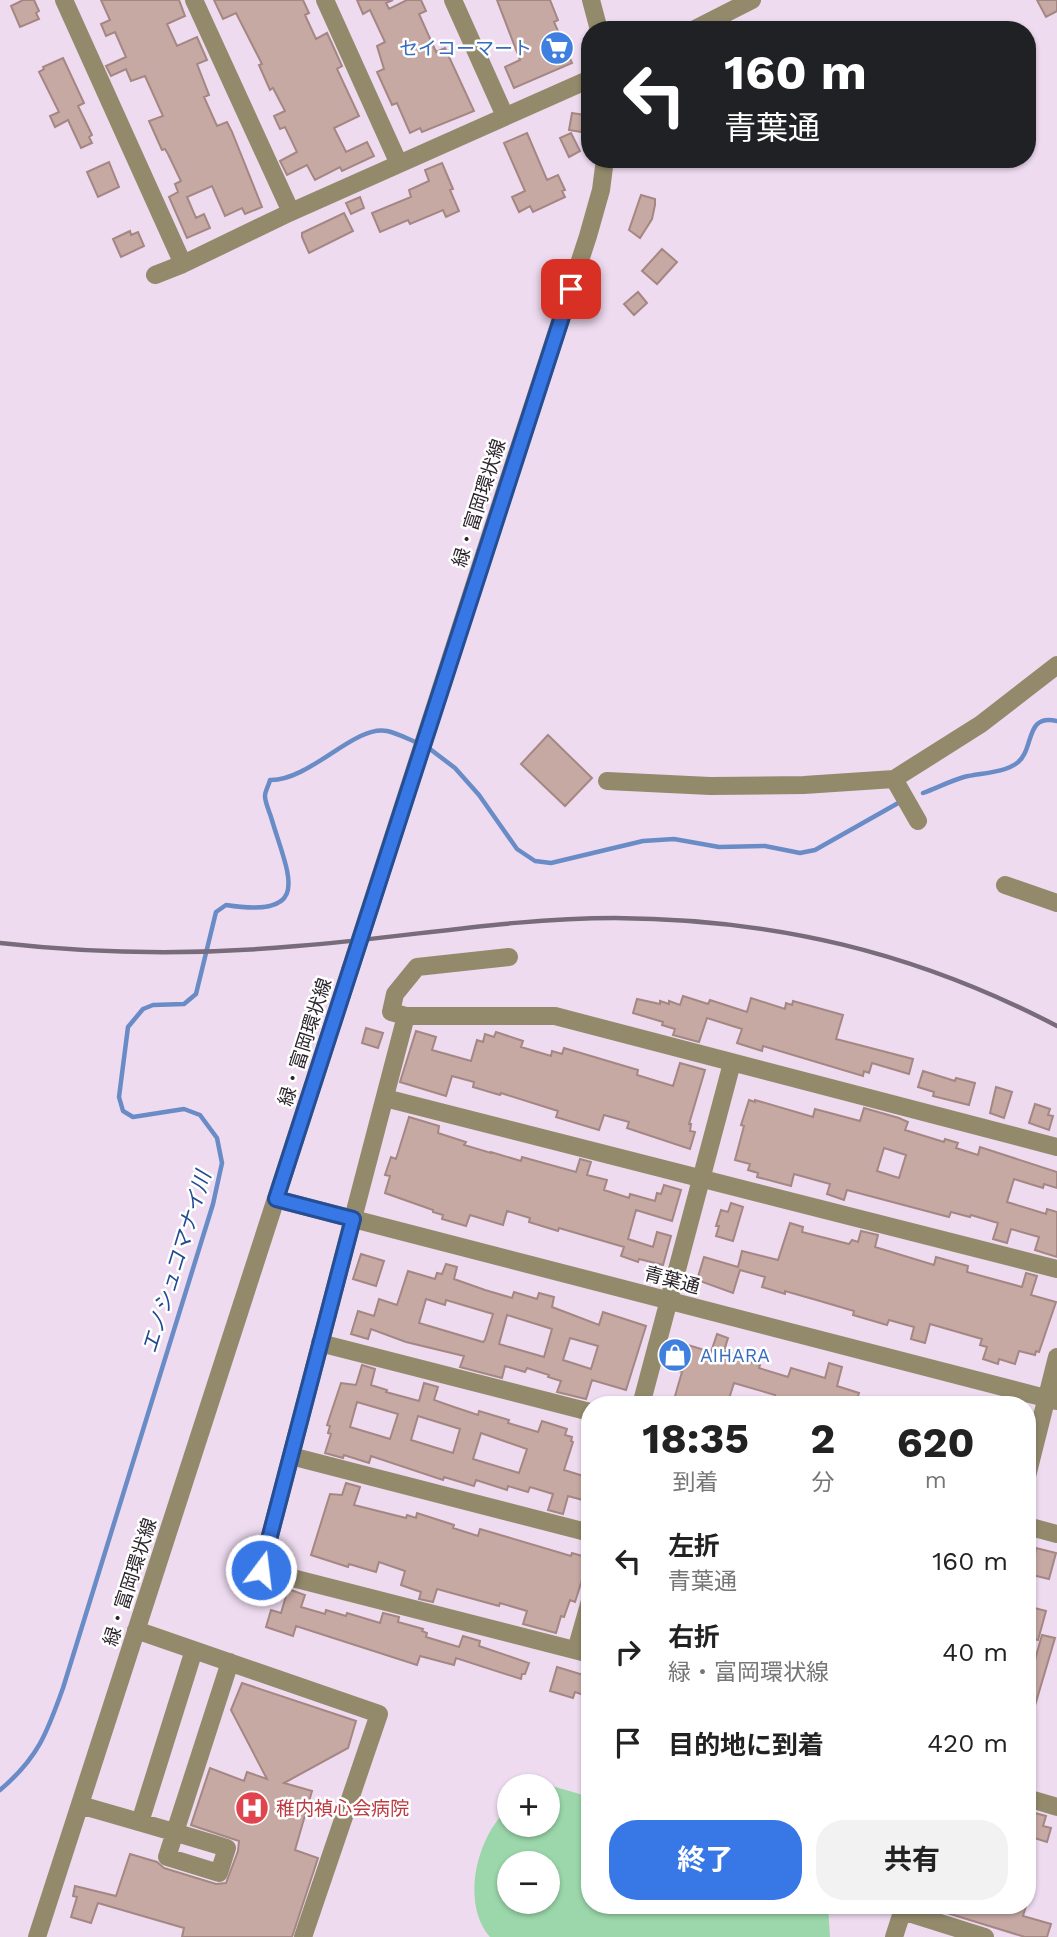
<!DOCTYPE html>
<html lang="ja">
<head>
<meta charset="utf-8">
<style>
  body { margin:0; font-family:"Work Sans","Noto Sans JP",sans-serif; background:#f2f2f2; color:#222; height:100vh; display:flex; flex-direction:column; font-size:26px; white-space:nowrap }
  * { box-sizing:border-box; margin:0 }
  p { font-size:23px; color:#767676 }
  .icon { flex:none; width:38px; height:38px; fill:none; stroke:currentColor; stroke-width:2; stroke-linecap:round; stroke-linejoin:round }
  .map { position:relative; flex:1; overflow:hidden }
  .side { position:absolute; left:581px; top:1396px; width:455px; height:518px; display:flex; flex-direction:column; background:#fff; border-radius:28px; box-shadow:0 2px 5px #0004 }
  .side>* { flex:none }
  .top-card { position:absolute; left:581px; top:21px; width:455px; height:147px; border-radius:28px; box-shadow:0 2px 5px #0004; background:#202124; color:#fff; overflow:hidden }
  .buttons { position:absolute; left:497px; top:1774px; display:grid; gap:14px }
  .buttons a { display:grid; place-items:center; width:63px; height:63px; border-radius:50%; background:#fff; box-shadow:0 2px 5px #0004; font-size:35px }
  .pin { position:absolute; display:grid; place-items:center; width:60px; height:60px; color:#fff; margin:-30px; border-radius:14px; box-shadow:0 4px 10px #0006 }
  .me { position:absolute; width:77px; margin:-38px; rotate:15deg; stroke-linejoin:round; filter:drop-shadow(0 0 5px #0008) }
  .turn { display:flex; align-items:center; gap:24px; height:147px; padding:0 28px; font-size:32px }
  .turn .icon { width:91px; height:91px; stroke-width:2.5 }
  .turn b { display:block; font-size:49px; line-height:60px }
  .eta { display:flex; justify-content:space-evenly; align-items:center; height:119px; text-align:center }
  .eta b { font-size:42px; font-weight:700; line-height:49px }
  .action { display:flex; gap:14px; margin-top:auto; padding:14px 28px }
  .action a { flex:1; height:80px; border-radius:28px; background:#3878e6; color:#fff; font-size:28px; font-weight:700; line-height:80px; text-align:center }
  .action a+a { background:#f2f2f2; color:#222 }
  ul { padding:0; list-style:none }
  li { display:flex; align-items:center; gap:21px; height:91px; padding:0 28px }
  li div { flex:1 }
  li b { display:block; font-size:26px }
  li em { font-style:normal }
  .map>svg:first-child { display:block }
  .green { fill:#9bd7aa; fill-rule:evenodd }
  .lines { fill:none; stroke-linecap:round; stroke-linejoin:round }
  .stream { stroke:#698cc7; stroke-width:4.5 }
  .building { fill:#c7a9a4; stroke:#a48783; stroke-width:2; fill-rule:evenodd }
  .minor { stroke:#938a6c; stroke-width:18 }
  .rail { stroke:#786c7a; stroke-width:4.5 }
  .minor-bridge { stroke:#938a6c; stroke-width:18 }
  .route-casing { stroke:#244e96; stroke-width:18 }
  .route { stroke:#3878e6; stroke-width:12 }
  .labels { text-anchor:middle; dominant-baseline:central; stroke-width:5; stroke-linejoin:round; paint-order:stroke }
  .shop-label { font-size:19px; fill:#366cbe; stroke:#fff; text-anchor:end }
  .street-label { font-size:19px; fill:#2b242c; stroke:#fff }
  .health-label { font-size:19px; fill:#be3a42; stroke:#fff; text-anchor:start }
  .water-label { font-size:21px; font-style:italic; fill:#214b92; stroke:#fff }
</style>
</head>
<body>
<div class="map">
<svg width="1057" height="1937" viewBox="0 0 1057 1937">
  <rect width="100%" height="100%" fill="#eedbf0"/>
  <path class="green" d="M552,1786L590,1797V1906H828L830,1937H490C460,1903 477,1835 509,1808V1825H548V1787ZM509,1864H548V1902H509Z"/>
  <g class="lines">
    <path class="stream" d="M426,746L455,768L479,795L517,849L535,861L551,863L643,841L674,839L719,847L765,846L800,853L815,850L900,802
      M923,793C937,788 950,781 964,777C980,773 1004,773 1017,763C1035,750 1024,713 1057,721
      M0,1790C38,1758 47,1733 63,1688L213,1204L222,1163L217,1138L200,1115L184,1109L133,1117L123,1111L119,1097L128,1027L143,1009L153,1005L184,1004L196,994L216,912L226,905C315,919 288,875 271,817C269,811 265,802 265,796C265,791 269,785 270,780C310,781 355,724 387,731C397,733 408,739 418,743"/>
  </g>
  <path class="building" d="M23,0H34L39,11L36,13L39,19L20,27L11,6Z
    M101,0H179L185,16L167,24L177,46L197,37L207,60L197,64L209,95L204,97L217,126L227,122L232,132L262,207L245,214L242,208L225,216L212,186L187,197L196,218L204,214L210,228L187,238L169,197L178,192L175,184L181,181L168,154L165,149L162,150L149,121L163,116L145,76L131,81L126,69L111,76L106,66L126,57L115,32L106,36L101,24L110,20Z
    M214,0H303L309,13L305,15L316,39L327,33L333,46L342,66L337,69L359,116L334,128L346,152L367,142L374,156L342,171L340,167L315,180L307,165L287,175L280,161L297,152L285,127L280,129L274,116L285,111L273,88L270,90L259,65L262,64L236,13L223,19Z
    M357,0H393L386,3L389,9L407,0H421L426,11L419,14L436,52L445,48L474,111L422,132L420,128L410,133L397,103L392,105L377,72L384,69L377,46L385,42L370,10L363,14Z
    M497,0H550L558,20L554,22L572,63L514,88L505,67L520,60Z
    M1037,0H1057V11L1046,17Z
    M63,58L84,103L78,106L92,135L89,137L92,143L81,148L68,120L55,127L50,116L59,112L39,72L44,69L43,67Z
    M572,113L585,115L582,132L569,130Z
    M527,133L547,180L558,175L565,190L562,191L565,197L533,212L530,206L519,212L512,197L525,191L504,143Z
    M571,133L580,151L569,157L560,138Z
    M109,162L119,187L98,197L87,172Z
    M442,163L453,189L450,190L459,211L446,217L443,210L410,224L408,220L380,232L372,213L411,197L409,190L429,181L425,170Z
    M641,195L655,199V205L652,219L640,238L629,230Z
    M360,197L364,208L351,214L346,203Z
    M344,213L353,231L309,253L302,237V233Z
    M130,231L131,235L138,232L144,246L121,257L113,239Z
    M662,249L677,262L657,284L642,271Z
    M638,292L647,303L634,315L624,304Z
    M548,735L592,778L565,806L521,764Z
    M683,996L708,1004L710,1000L747,1012L751,998L785,1009L786,1003L792,1005L793,1001L843,1015L836,1039L913,1059L909,1074L872,1063L869,1073L864,1071L863,1076L763,1046L762,1051L737,1043L742,1029L707,1018L699,1042L673,1035L675,1029L662,1025L663,1022L633,1013L637,999L660,1004V1001L669,1004V1001L680,1005Z
    M366,1028L383,1033L378,1048L362,1043Z
    M416,1031L436,1037L432,1050L471,1061L477,1040L483,1042L485,1034L494,1037L496,1032L523,1041L521,1047L551,1056L552,1051L562,1054L564,1048L638,1070L637,1075L673,1086L680,1063L705,1070L689,1124H691L690,1131L695,1132L690,1149L627,1128L629,1122L604,1115L599,1130L556,1117L558,1111L501,1093L500,1095L473,1087L474,1082L452,1076L446,1096L400,1082Z
    M923,1071L955,1081L956,1078L975,1083L969,1105L933,1096L934,1092L918,1087Z
    M996,1087L1012,1092L1004,1118L990,1113Z
    M749,1100L755,1102V1100L813,1117L815,1109L860,1121L864,1108L899,1118L908,1122L905,1130L944,1142L945,1139L958,1143L956,1148L978,1155L980,1147L1057,1172V1188L1044,1184L1043,1188L1014,1179L1007,1202L1046,1214L1047,1209L1057,1212V1257L1035,1250L1039,1237L1011,1229L1007,1243L993,1239L998,1223L971,1215L970,1217L951,1212L949,1217L847,1190L844,1200L827,1194L830,1184L794,1174L791,1186L757,1177L758,1173L748,1170L750,1164L735,1160L744,1126L741,1125ZM884,1148L906,1155L899,1178L877,1171Z
    M1035,1104L1050,1109L1048,1115L1053,1116L1049,1130L1029,1123Z
    M409,1117L439,1126L438,1133L466,1142L464,1145L491,1153V1152L521,1161L522,1157L576,1172L580,1159L591,1162L587,1175L607,1180L604,1190L629,1198L630,1194L655,1201L657,1193L661,1194L664,1185L681,1190L672,1221L636,1210L628,1239L653,1247L657,1232L671,1236L663,1265L639,1259L638,1262L621,1256L624,1247L559,1228L558,1231L529,1222L530,1218L507,1211L503,1225L470,1215L466,1226L442,1219L443,1215L433,1212V1210L385,1193L390,1176L385,1175L391,1157L396,1159Z
    M731,1203L743,1207L733,1241L716,1236L719,1226H716L721,1210L728,1212Z
    M790,1223L803,1227L802,1232L849,1244L852,1240L858,1242L861,1231L878,1235L875,1247L934,1265L936,1257L968,1266L967,1272L1022,1287L1026,1273L1037,1276L1031,1295L1056,1302L1039,1352L1036,1351L1035,1355L1019,1351L1015,1364L999,1359L998,1364L983,1359L987,1347L980,1345L982,1339L930,1324L925,1343L911,1339L914,1327L889,1320L887,1325L853,1315L854,1311L820,1301L785,1291V1294L762,1287L765,1277L740,1270L733,1293L697,1280L704,1257L738,1267L742,1251L778,1260Z
    M361,1254L384,1261L376,1286L353,1279Z
    M446,1264L457,1267L454,1279L485,1290L512,1298L514,1292L537,1299L539,1293L554,1297L552,1307L599,1325L603,1312L646,1326L626,1390L592,1380L586,1399L557,1392L561,1381L548,1377L549,1375L527,1368L525,1372L505,1366L502,1378L460,1367L464,1356L406,1342L371,1329L368,1339L351,1334L358,1311L374,1316L379,1299L397,1305L408,1271L435,1279L437,1273L442,1274ZM426,1299L445,1305L446,1300L493,1314L485,1340L483,1342L419,1323ZM507,1315L552,1329L544,1357L499,1344ZM570,1338L598,1346L591,1369L563,1360Z
    M717,1334L728,1338L724,1351L739,1355L738,1358L760,1365L759,1368L788,1377L791,1368L825,1378L829,1363L842,1367L837,1386L859,1393L855,1405H772L775,1395L734,1383L727,1405H682L673,1403L682,1372L664,1366L671,1343L687,1348L688,1345L711,1352Z
    M362,1365L375,1369L371,1385L387,1390L386,1392L419,1401L424,1383L438,1387L434,1400L451,1406L478,1415L479,1411L509,1420L508,1423L538,1432L542,1421L567,1429L565,1435L572,1437L571,1441L573,1442L564,1470L590,1478V1502L568,1496L563,1514L548,1510L553,1494L530,1487L528,1492L508,1486L507,1490L476,1480L474,1486L444,1477L443,1480L371,1456L369,1463L344,1455L343,1458L325,1453L331,1434L328,1433L330,1426L327,1425L341,1383L356,1385ZM357,1402L398,1414L390,1439L350,1427ZM418,1416L460,1429L453,1453L411,1440ZM481,1433L527,1449L519,1473L473,1459Z
    M346,1483L360,1487L354,1505L406,1518L407,1515L416,1518L417,1513L454,1525L453,1528L478,1536L480,1529L571,1556L572,1553L589,1558L575,1602L570,1600L564,1617L561,1616L556,1633L523,1624L527,1611L500,1603L499,1606L437,1589L433,1602L419,1599L421,1592L401,1585L405,1571L379,1562L376,1572L349,1564L348,1567L311,1555L330,1494L342,1495Z
    M1036,1548L1056,1553L1049,1579L1032,1575Z
    M288,1589L305,1595L301,1607L325,1614L326,1610L346,1616L347,1613L380,1623L383,1613L399,1617L398,1622L423,1629L422,1631L427,1633L426,1637L459,1647L463,1636L480,1641L479,1646L529,1663L525,1674H522L521,1679L456,1658L454,1665L420,1656L417,1665L296,1626L293,1636L266,1627L271,1610L281,1613Z
    M1027,1606L1046,1611L1038,1640L1027,1637Z
    M1042,1635L1055,1638L1031,1719L1027,1718V1661L1034,1663Z
    M557,1667L590,1677V1697L575,1692L573,1698L550,1691Z
    M242,1683L356,1721L348,1748L284,1783L312,1791L295,1850L318,1858L292,1937H182L184,1928L98,1903L91,1923L71,1917L77,1897L73,1896L75,1886L116,1896L130,1854L157,1862L164,1868L216,1884L226,1883L238,1851L239,1841L191,1825L210,1768L244,1781L247,1772L267,1779L231,1710Z
    M1035,1813L1046,1816L1043,1826L1051,1828L1047,1842L1028,1836Z
    M934,1906H1026L1023,1916L1051,1924L1047,1937H1025L934,1909Z"/>
  <g class="lines">
    <path class="minor" d="M64,0L183,264L291,212L590,79
      M194,0L291,212
      M325,0L399,164
      M453,0L505,116
      M591,0L599,30
      M693,30L752,0
      M155,275L183,264
      M485,552L588,236L601,190L605,159
      M894,779L918,821
      M607,781L710,786L804,785L894,779L981,724L1057,665
      M1005,885L1057,903
      M406,1016L391,1012L395,994L417,967L509,957
      M385,1098L1057,1269
      M276,1199L1057,1401
      M320,1343L590,1412
      M641,1405L732,1063
      M291,1456L590,1533
      M1027,1476L1057,1357
      M1027,1526L1057,1534
      M136,1630L379,1714L303,1937
      M576,1650L590,1601
      M590,1654L261,1570L406,1016H555L1057,1147
      M1027,1798L1057,1807
      M80,1805C129,1819 178,1833 227,1848L219,1873L167,1857L175,1832L230,1662
      M140,1822L194,1650
      M902,1911L985,1937
      M37,1937L350,970
      M894,1937L904,1906"/>
    <path class="rail" d="M0,943C98,954 199,955 297,946C403,938 509,918 615,918C775,919 915,952 1057,1026"/>
    <path class="minor-bridge" d="M350,970L485,552"/>
  </g>
  <g class="lines">
    <g class="route-casing">
      <path id="route" d="M261,1570L353,1219L276,1199L571,289"/>
    </g>
    <use href="#route" class="route"/>
  </g>
  <defs>
    <g id="supermarket-disc" transform="scale(1.75)"><circle r="9.5" fill="#3f7fe0" stroke="#fff"/><path d="M-6-5.5h2.5l.6 2H6L4.5 2H-2.5L-4.4-4H-6ZM-1.5 3.2a1.3 1.3 0 1 0 .1 0ZM3 3.2a1.3 1.3 0 1 0 .1 0Z" fill="#fff"/></g>
    <g id="shop-disc" transform="scale(1.75)"><circle r="9.5" fill="#3f7fe0" stroke="#fff"/><path d="M-5-2.5h2.3a2.7 3.5 0 0 1 5.4 0H5L5.5 6h-11ZM-1.5-2.5h3a1.5 2.3 0 0 0-3 0Z" fill="#fff"/></g>
    <g id="hospital-disc" transform="scale(1.75)"><circle r="9.5" fill="#e0444e" stroke="#fff"/><path d="M-5-5h3v3.5h4V-5h3V5h-3V1.5h-4V5h-3Z" fill="#fff"/></g>
  </defs>
  <g fill-rule="evenodd">
    <use href="#supermarket-disc" x="557" y="48"/>
    <use href="#shop-disc" x="675" y="1355"/>
    <use href="#hospital-disc" x="252" y="1808"/>
  </g>
  <g class="labels">
    <g class="shop-label">
      <text x="532" y="48">セイコーマート</text>
      <text x="700" y="1355" text-anchor="start">AIHARA</text>
    </g>
    <g class="street-label">
      <text transform="translate(479 503) rotate(-72)">緑・富岡環状線</text>
      <text transform="translate(305 1042) rotate(-72)">緑・富岡環状線</text>
      <text transform="translate(672 1280) rotate(15)">青葉通</text>
      <text transform="translate(130 1582) rotate(-72)">緑・富岡環状線</text>
    </g>
    <g class="health-label">
      <text x="276" y="1808">稚内禎心会病院</text>
    </g>
    <g class="water-label">
      <text transform="translate(176 1262) rotate(-73)">エノシュコマナイ川</text>
    </g>
  </g>
</svg>
<div class="buttons">
<a>+</a>
<a>−</a>
</div>
<div class="pin" style="left:571px;top:289px;background:#d93025"><svg class="icon" aria-label="arrive" viewBox="0 0 24 24"><path d="M6 21V4h12l-3 4 3 4H6"/></svg></div>
<svg class="me" style="left:261px;top:1570px" viewBox="-20 -20 40 40"><circle r="17" fill="#3878e6" stroke="#fff" stroke-width="3"/><path d="M0-11L8 9 0 5-8 9z" fill="#fff"/></svg>
<div class="top-card">
<div class="turn"><svg class="icon" aria-label="left" viewBox="0 0 24 24"><path d="M17 20v-9H6M10 6l-5 5 5 5"/></svg><div><b>160 m</b>青葉通</div></div>
</div>
<section class="side">
<div class="eta">
<div><b>18:35</b><p>到着</p></div>
<div><b>2</b><p>分</p></div>
<div><b>620</b><p>m</p></div>
</div>
<ul>
<li><svg class="icon" aria-label="left" viewBox="0 0 24 24"><path d="M17 20v-9H6M10 6l-5 5 5 5"/></svg><div><b>左折</b><p>青葉通</p></div><em>160 m</em></li>
<li><svg class="icon" aria-label="right" viewBox="0 0 24 24"><path d="M7 20v-9h11M14 6l5 5-5 5"/></svg><div><b>右折</b><p>緑・富岡環状線</p></div><em>40 m</em></li>
<li><svg class="icon" aria-label="arrive" viewBox="0 0 24 24"><path d="M6 21V4h12l-3 4 3 4H6"/></svg><div><b>目的地に到着</b></div><em>420 m</em></li>
</ul>
<div class="action"><a>終了</a><a>共有</a></div>
</section>
</div>
</body>
</html>
